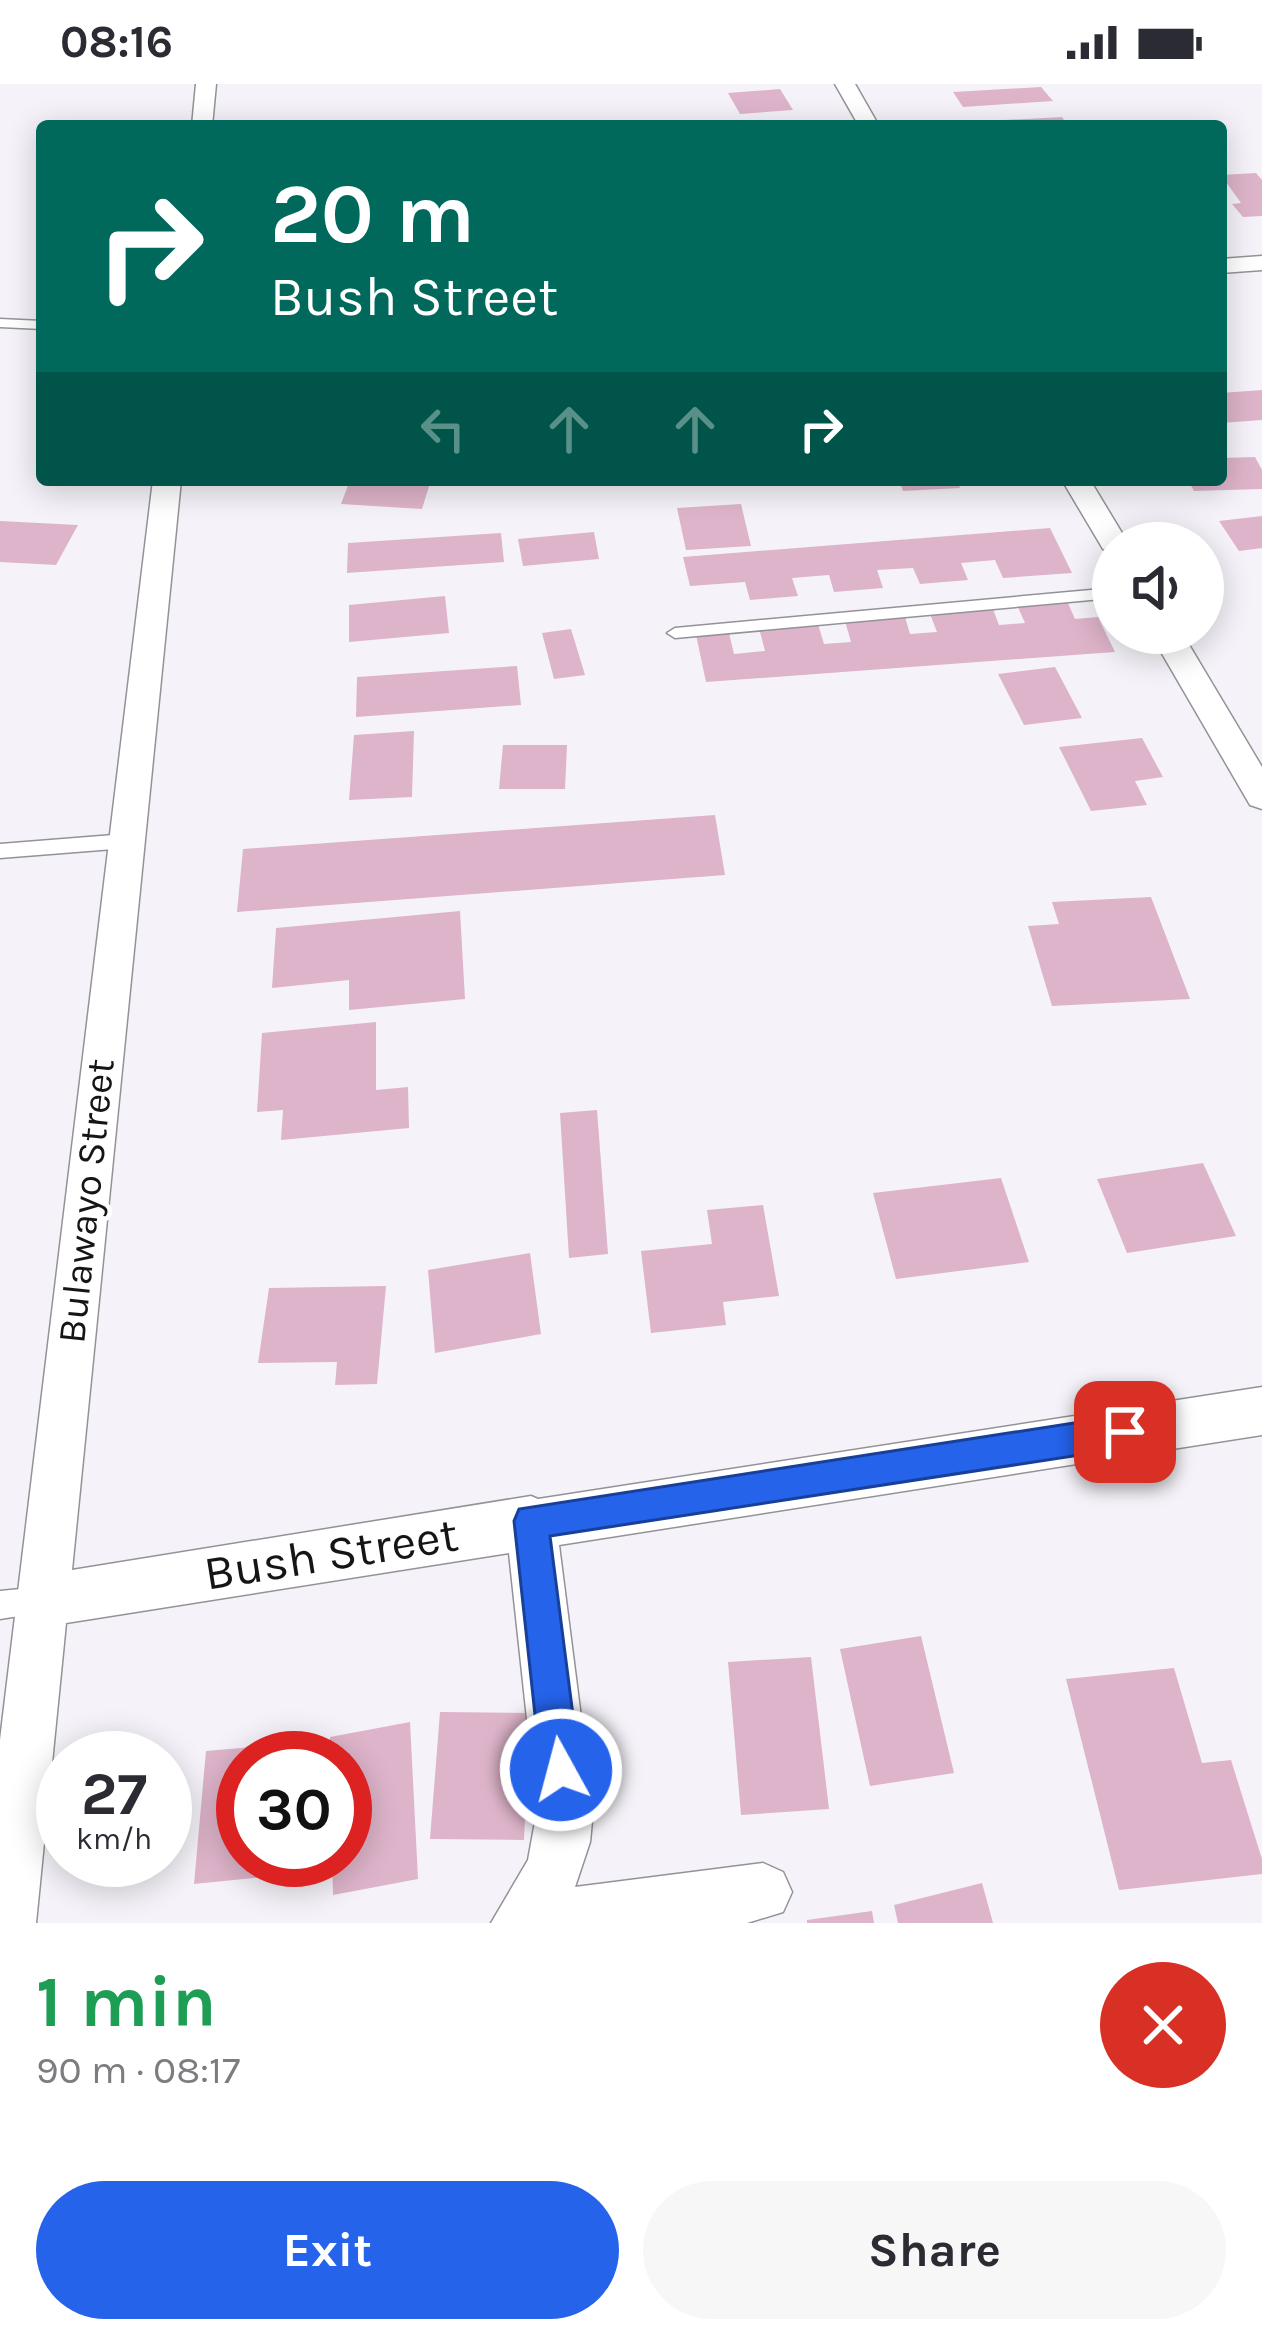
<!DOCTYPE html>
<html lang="en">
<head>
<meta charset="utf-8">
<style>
  body { margin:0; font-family:Karla,sans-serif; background:#f7f7f7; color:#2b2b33; height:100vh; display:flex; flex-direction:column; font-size:45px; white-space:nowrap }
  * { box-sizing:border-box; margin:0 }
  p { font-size:39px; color:#7c7c81 }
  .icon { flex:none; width:66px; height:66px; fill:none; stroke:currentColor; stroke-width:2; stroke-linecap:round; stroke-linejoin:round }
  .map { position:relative; height:1839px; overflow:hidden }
  .details { display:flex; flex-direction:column; background:#fff; flex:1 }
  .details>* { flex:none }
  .banner { position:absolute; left:36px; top:36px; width:1191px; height:366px; border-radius:12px; box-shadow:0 6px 30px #0003; background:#00695c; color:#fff; overflow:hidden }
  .controls { position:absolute; left:1092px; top:438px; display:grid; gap:24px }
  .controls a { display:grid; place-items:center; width:132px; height:132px; border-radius:50%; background:#fff; box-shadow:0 6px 30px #0003; font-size:60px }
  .speed { position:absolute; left:36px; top:1647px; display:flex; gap:24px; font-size:60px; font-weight:700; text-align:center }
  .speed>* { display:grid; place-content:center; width:156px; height:156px; border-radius:50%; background:#fff; box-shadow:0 6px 30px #0003; line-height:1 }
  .speed small { font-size:30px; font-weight:400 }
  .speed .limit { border:18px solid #d22; background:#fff; color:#111 }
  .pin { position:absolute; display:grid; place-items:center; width:102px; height:102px; color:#fff; margin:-51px; border-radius:24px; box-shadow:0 6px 18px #0006 }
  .me { position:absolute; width:132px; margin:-66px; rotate:353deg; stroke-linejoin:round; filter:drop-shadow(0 0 9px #0008) }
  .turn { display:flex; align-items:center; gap:42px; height:252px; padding:0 36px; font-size:54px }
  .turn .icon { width:156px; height:156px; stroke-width:2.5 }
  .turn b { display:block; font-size:84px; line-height:102px }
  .lanes { display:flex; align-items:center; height:114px; padding:0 36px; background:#0003; justify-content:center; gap:60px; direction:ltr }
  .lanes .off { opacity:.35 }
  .round { display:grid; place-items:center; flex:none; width:126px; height:126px; border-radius:63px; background:#f7f7f7 }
  .summary { display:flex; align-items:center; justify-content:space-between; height:204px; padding:0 36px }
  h1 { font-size:72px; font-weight:700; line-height:90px; color:#1e9e55 }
  .action { display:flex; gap:24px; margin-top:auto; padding:24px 36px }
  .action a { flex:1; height:138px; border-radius:72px; background:#2563eb; color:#fff; font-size:48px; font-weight:700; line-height:138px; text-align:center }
  .action a+a { background:#f7f7f7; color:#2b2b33 }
  .status { display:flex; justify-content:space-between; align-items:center; height:84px; padding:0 60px; background:#fff; direction:ltr }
  .status svg { height:33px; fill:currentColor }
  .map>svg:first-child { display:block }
  .building { fill:#deb4ca }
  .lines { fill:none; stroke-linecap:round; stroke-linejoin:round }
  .lane-casing { stroke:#939297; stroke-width:3 }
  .street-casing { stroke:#939297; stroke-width:3 }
  .lane { fill:#fff; fill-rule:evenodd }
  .street { fill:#fff; fill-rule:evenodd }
  .route { fill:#2563eb; stroke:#184099; stroke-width:3 }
  .labels { text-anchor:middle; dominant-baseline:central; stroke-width:9; stroke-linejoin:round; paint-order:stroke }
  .street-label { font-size:39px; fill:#151416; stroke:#fff }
  .near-street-label { font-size:48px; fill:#151416; stroke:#fff }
</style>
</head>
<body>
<div class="status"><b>08:16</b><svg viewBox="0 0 49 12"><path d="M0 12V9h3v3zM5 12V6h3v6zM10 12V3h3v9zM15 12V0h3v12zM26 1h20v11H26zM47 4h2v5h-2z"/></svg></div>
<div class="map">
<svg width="1262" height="1839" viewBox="0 0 1262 1839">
  <rect width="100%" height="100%" fill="#f5f3f9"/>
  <path class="building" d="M1041,3L1053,17L963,23L953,8Z
    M780,5L793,26L740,30L728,9Z
    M1062,33L1068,42H989L986,37Z
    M1256,89L1262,96V132L1243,133L1232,120L1241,119L1221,91Z
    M1262,306V336L1221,339V309Z
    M1255,373L1262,386V405L1194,407L1188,396H1221V374Z
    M350,396H431L422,425L341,420Z
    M899,396H957L960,404L903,407Z
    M741,420L751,462L686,466L677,424Z
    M1262,432V464L1239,467L1219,437Z
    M0,437L78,441L56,481L0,478Z
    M1050,444L1072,489L1003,494L995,476L961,479L968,496L920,500L913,484L877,486L883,504L834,508L829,491L792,494L798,512L750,516L745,498L690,502L683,473Z
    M594,448L599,475L523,482L518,455Z
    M501,449L504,478L347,489L348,459Z
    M445,512L449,549L349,558V521Z
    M1067,517L1075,535L1098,533L1115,568L706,598L696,551L729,549L734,570L765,567L759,544L818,540L824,560L851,558L845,537L905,533L910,550L937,548L930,530L993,525L999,541L1025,539L1017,521Z
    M571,545L585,591L554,595L542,549Z
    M517,582L521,621L356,633L357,593Z
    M1055,583L1082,634L1024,641L998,590Z
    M414,647L412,713L349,716L354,651Z
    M1142,654L1163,693L1135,697L1147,721L1091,727L1059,663Z
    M503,661H567L565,705H499Z
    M715,731L725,791L237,828L243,765Z
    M1151,813L1190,915L1052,922L1028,842L1059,840L1052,818Z
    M460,827L465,915L349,926V896L272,904L276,844Z
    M376,938V1006L408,1003L409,1044L281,1056L283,1026L257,1028L262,949Z
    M597,1026L608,1170L569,1174L560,1029Z
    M1203,1079L1236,1152L1127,1169L1097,1095Z
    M1001,1094L1029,1178L896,1195L873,1109Z
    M763,1121L779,1212L723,1218L726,1241L651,1249L641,1167L712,1160L707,1126Z
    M530,1169L541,1250L435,1269L428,1186Z
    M386,1202L377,1300L335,1301L337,1278L258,1279L269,1204Z
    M921,1552L954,1689L870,1702L840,1565Z
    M811,1573L829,1725L741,1731L728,1578Z
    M1174,1584L1202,1679L1231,1676L1262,1775V1790L1119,1806L1066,1595Z
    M440,1628L530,1629L524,1756L430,1755Z
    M410,1638L418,1795L333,1811L332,1776H345V1674H330V1653Z
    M299,1659L298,1674H243V1776H293L292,1790L194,1800L206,1667Z
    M982,1799L993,1839H898L894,1821Z
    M872,1827L874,1839H807V1836Z"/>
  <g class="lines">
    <g class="lane-casing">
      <path id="lane" d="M0,235L42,237V245L0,243Z
        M1113,504V514L675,554L667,549L675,544Z
        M126,750L136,757L126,764L0,774V760Z
        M41,1503L51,1507L55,1517L51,1527L0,1535V1507Z"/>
    </g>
    <g class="street-casing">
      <path id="street" d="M196,0H216L212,42H192Z
        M835,0H855L879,42H859Z
        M1262,172V186L1221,189V175Z
        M153,396H181L72,1486L531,1412L538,1415L1262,1303V1351L559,1461L593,1727L590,1758L575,1803L763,1779L783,1788L792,1808L783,1828L747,1839H491L528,1776L537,1727L509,1469L66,1539L36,1839H0V1656Z
        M1062,396H1090L1128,459H1113V468L1103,465Z
        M1150,549H1182L1262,683V725L1250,721Z"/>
    </g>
    <use href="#lane" class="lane"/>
    <use href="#street" class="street"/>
  </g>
  <path class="route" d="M1125,1331L1137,1336L1142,1348L1137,1359L1125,1364L550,1452L580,1686L574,1699L561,1705L547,1699L541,1686L514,1437L519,1425Z"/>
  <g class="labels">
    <g class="street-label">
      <text transform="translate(86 1117) rotate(-84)">Bulawayo Street</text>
    </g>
    <g class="near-street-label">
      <text transform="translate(331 1470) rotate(-9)">Bush Street</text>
    </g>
  </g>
</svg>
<div class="controls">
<a><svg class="icon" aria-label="sound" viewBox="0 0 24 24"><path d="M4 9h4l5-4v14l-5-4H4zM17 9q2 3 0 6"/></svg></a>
</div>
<div class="speed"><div>27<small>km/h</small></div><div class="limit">30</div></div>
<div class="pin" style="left:1125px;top:1348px;background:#d93025"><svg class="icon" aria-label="arrive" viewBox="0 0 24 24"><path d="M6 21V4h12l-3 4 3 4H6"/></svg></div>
<svg class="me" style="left:561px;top:1686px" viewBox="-20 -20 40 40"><circle r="17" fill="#2563eb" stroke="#fff" stroke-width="3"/><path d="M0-11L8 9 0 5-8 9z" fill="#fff"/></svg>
<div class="banner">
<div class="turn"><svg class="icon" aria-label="right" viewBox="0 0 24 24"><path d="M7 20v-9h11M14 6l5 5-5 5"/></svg><div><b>20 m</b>Bush Street</div></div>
<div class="lanes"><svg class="icon off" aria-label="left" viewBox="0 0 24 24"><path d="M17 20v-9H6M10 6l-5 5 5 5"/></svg><svg class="icon off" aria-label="ahead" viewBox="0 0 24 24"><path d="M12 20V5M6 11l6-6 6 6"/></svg><svg class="icon off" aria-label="ahead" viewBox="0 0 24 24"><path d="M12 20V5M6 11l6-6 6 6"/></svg><svg class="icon" aria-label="right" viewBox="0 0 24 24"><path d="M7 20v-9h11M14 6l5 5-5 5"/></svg></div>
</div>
</div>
<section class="details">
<div class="summary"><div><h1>1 min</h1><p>90 m · 08:17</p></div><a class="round" style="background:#d93025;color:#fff"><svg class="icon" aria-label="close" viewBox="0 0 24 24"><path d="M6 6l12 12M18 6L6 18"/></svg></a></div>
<div class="action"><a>Exit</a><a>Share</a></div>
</section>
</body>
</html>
